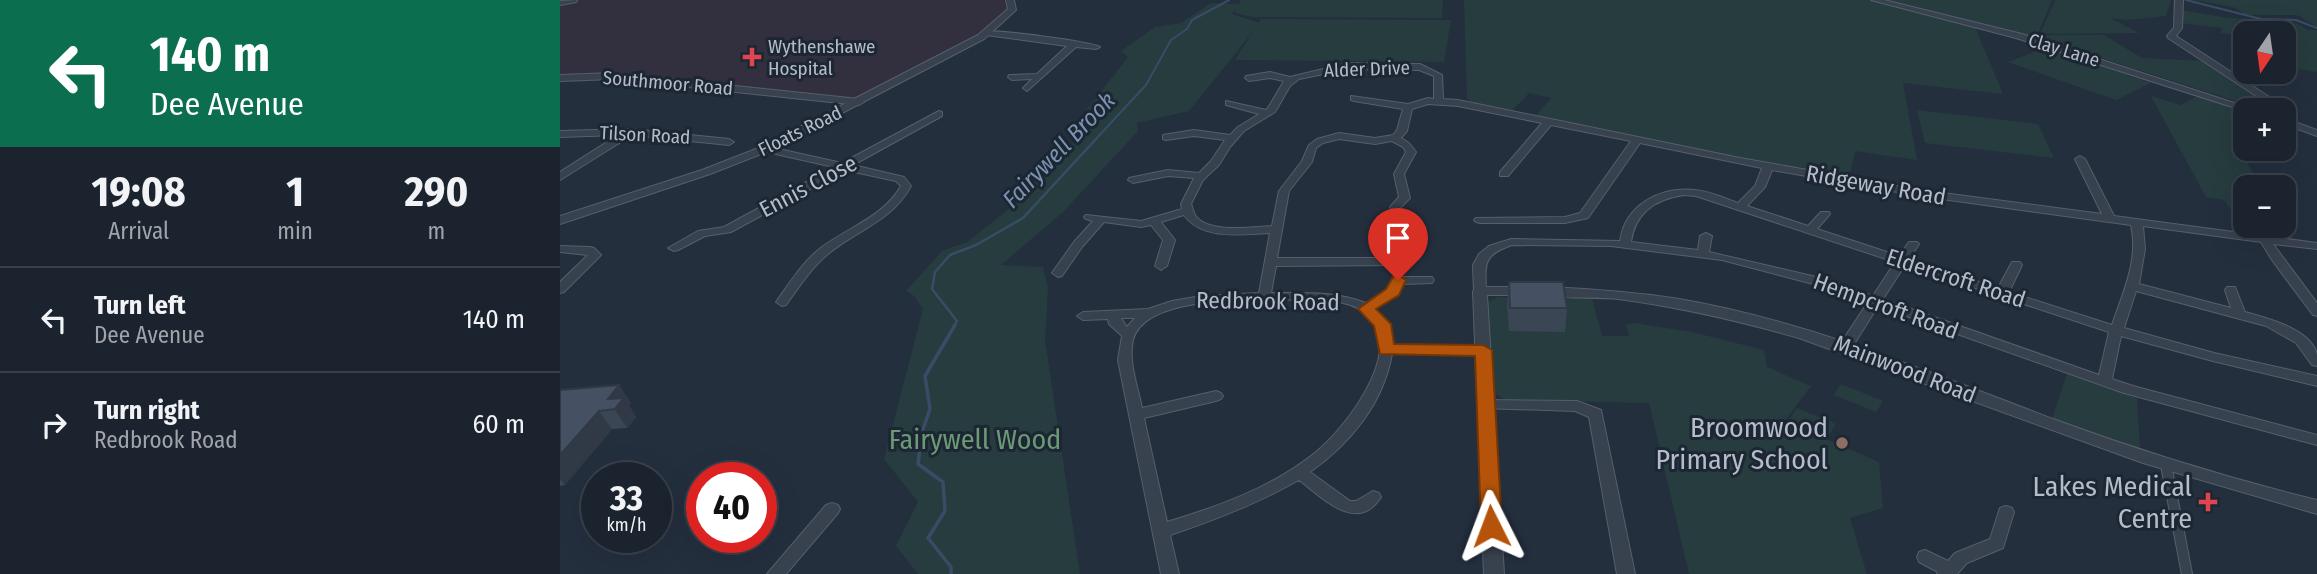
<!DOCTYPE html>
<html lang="en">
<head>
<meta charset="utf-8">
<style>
  body { margin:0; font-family:"Fira Sans Condensed",sans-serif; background:#282f3a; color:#f1f3f6; height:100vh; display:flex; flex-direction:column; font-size:26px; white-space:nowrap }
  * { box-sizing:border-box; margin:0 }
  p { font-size:23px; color:#a0a4aa }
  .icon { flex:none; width:38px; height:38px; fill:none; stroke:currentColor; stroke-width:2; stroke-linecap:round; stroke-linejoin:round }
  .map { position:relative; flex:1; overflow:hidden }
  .sheet { display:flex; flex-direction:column; background:#1b232e; width:560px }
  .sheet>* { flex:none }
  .guide { background:#0b6e4f; color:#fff; overflow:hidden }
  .needle { width:46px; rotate:193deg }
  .buttons { position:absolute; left:1673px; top:21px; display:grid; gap:14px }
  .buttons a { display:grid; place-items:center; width:63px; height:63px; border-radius:14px; background:#1b232e; box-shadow:0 7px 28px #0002,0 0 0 2px #39404a; font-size:35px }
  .speed { position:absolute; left:21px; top:462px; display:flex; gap:14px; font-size:35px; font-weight:700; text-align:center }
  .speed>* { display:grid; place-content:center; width:91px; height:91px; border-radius:50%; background:#1b232e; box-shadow:0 7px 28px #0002,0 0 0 2px #39404a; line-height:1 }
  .speed small { font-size:18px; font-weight:400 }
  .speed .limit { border:10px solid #d22; background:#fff; color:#111 }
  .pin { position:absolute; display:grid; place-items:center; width:60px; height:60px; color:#fff; margin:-72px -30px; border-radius:50% 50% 50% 0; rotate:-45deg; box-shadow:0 0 7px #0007 }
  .pin .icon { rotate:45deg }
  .me { position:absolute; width:77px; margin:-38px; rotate:357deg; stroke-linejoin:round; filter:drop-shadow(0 0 5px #0008) }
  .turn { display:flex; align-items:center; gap:24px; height:147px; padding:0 35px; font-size:32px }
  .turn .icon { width:91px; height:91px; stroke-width:2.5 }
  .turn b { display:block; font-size:49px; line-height:60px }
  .eta { display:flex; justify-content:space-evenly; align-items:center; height:119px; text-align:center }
  .eta b { font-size:42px; font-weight:700; line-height:49px }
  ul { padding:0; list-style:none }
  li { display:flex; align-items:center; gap:21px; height:105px; padding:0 35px; border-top:2px solid #39404a }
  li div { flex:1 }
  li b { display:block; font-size:26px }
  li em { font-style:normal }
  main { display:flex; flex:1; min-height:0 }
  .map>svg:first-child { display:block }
  .medical { fill:#32303f }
  .green { fill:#263c3f }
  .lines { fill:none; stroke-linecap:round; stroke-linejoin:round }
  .stream-far2 { stroke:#394c67; stroke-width:2 }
  .stream-far1 { stroke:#394c67; stroke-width:2.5 }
  .stream { stroke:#394c67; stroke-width:3.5 }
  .pedestrian-casing { stroke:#565f6c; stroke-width:12 }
  .minor-casing { stroke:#565f6c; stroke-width:2 }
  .tertiary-casing { stroke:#565f6c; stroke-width:2 }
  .pedestrian { stroke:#38414e; stroke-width:10 }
  .minor { fill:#38414e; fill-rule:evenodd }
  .tertiary { fill:#38414e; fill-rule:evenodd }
  .wall { fill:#3b4654 }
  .shaded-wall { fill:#303945 }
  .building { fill:#455162; stroke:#303945; stroke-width:2 }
  .route { fill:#b45309; stroke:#753606; stroke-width:2 }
  .health-dot { fill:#e0444e; stroke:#1d2633; stroke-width:2.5 }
  .education-dot { fill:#8d6e63; stroke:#1d2633; stroke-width:2.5 }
  .labels { text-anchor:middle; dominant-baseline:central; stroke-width:6; stroke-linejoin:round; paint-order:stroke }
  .far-poi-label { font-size:19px; fill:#b4bcc9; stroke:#1d2633; text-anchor:start }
  .far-street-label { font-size:19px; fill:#b4bcc9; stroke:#1d2633 }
  .street-label { font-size:23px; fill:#b4bcc9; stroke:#1d2633 }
  .water-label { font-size:24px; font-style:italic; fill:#7c92b1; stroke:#1d2633 }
  .near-poi-label { font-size:28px; fill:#b4bcc9; stroke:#1d2633; text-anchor:end }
  .near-park-label { font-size:28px; fill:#6b9a76; stroke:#1d2633 }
</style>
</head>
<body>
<main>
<section class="sheet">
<div class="guide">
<div class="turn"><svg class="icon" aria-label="left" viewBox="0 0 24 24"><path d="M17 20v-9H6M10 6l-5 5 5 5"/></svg><div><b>140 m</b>Dee Avenue</div></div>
</div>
<div class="eta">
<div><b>19:08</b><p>Arrival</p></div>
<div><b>1</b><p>min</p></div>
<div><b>290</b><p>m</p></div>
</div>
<ul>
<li><svg class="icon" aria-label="left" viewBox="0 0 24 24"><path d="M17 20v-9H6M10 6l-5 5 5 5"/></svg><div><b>Turn left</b><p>Dee Avenue</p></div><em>140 m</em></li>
<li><svg class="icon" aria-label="right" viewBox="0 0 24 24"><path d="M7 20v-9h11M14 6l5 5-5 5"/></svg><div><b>Turn right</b><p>Redbrook Road</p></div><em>60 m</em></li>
</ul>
</section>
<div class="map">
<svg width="1757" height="574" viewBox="0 0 1757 574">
  <rect width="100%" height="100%" fill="#242f3e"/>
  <path class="medical" d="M13,0H450L452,6L421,37L299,102L53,76L0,78V3Z"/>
  <path class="green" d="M681,0H883L882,18L692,17L674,13L677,7L672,14L700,23L629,111L577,123L578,131L503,212L441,265L483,267L488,288L485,340L520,574H358L336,546L358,502L324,459L363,309L354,296L346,291L382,251L407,242L467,195L468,187L506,157L503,150L517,140L514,126L568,57L561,51L595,27L621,23L651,3L679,4Z
    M904,0H1308L1415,27L1443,94L1343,83L1357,160L1295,151L1289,179L975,117L991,98L969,93L951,112L911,103L907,98Z
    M1323,0H1492L1476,38Z
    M1495,0H1611L1606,16L1566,20L1550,18L1579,33L1480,34Z
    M1634,0H1757V27L1737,15H1686L1673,7Z
    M1620,10L1669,18L1730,20L1748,30H1757V72L1724,67V33H1685V36L1661,33L1662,28L1621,23Z
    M701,19L891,20L884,62L675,60Z
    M1480,35H1544L1582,58L1645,61L1698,96L1705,106L1704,110L1478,38Z
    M1484,48L1591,83L1556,100L1448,62Z
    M1640,95L1682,109L1678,115L1685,129V149H1697L1701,155L1681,153L1702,187H1685V226H1724V223L1734,240L1688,234L1664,200L1646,197L1591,96L1620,105Z
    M1357,110L1478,124L1494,158L1365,143Z
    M938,297L1032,298L1042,336H1069L1066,325L1074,323L1132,332L1204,350L1207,367L1251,386L1225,421L1319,462L1323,508L1290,518L1307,574H1129L1089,403L945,400L933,392L927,302Z
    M1507,374L1577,398L1580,450L1492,419Z
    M1281,384L1323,401L1316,412L1274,395Z
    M1237,408L1276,424L1267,438L1228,421Z"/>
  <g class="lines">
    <path class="stream-far2" d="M1626,0L1701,19L1736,20L1757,28
      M534,141L586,85L611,40L627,29L632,20L669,0"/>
    <path class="stream-far1" d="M393,327L397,321L372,289L375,272L390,255L416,245L463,218L536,139"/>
    <path class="stream" d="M391,574V567L368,538L385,511L383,482L358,464L362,432L370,409L365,376L395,325"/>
    <g class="pedestrian-casing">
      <path id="pedestrian" d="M1606,465L1627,574"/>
    </g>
    <g class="minor-casing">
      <path id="minor" d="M17,0L16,2L0,5V1Z
        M1311,0H1324L1462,34L1696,110L1685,111L1456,38Z
        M1615,0H1623L1622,28L1616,36L1717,102L1719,110H1711L1710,105L1608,38L1607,36L1614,28Z
        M423,31C439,30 529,41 540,47L536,49L516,47L467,91L463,88L472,79L452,80L448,77L449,75L477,74L507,46L426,35H423Z
        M788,63L860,64L882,75L883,99L898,100L1180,158L1360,190L1542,214L1515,159L1520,156L1525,159L1554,216L1757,243V249L1713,244L1757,303V316L1753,315L1712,260L1701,242L1583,226L1585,249L1579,284L1671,308L1665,290L1667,287H1675L1685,312C1706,318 1752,329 1757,355C1757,359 1757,362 1757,366L1752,365L1736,343L1706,326L1576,291L1564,328L1654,353L1757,376V386L1653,361L1561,336L1552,379L1573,386L1757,435V445L1564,393L1318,306L1291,349H1281L1279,346L1308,302L1261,286L1162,260L1051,246L952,245C923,255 925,263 926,291L920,295L916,294L914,291L913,265L919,254L929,246L951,239L1060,241C1065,205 1100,186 1135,190C1149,191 1164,198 1178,203L1195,186L1202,168L1080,143L1028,218L1005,223H920L916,222L914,220L916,218L1005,217L1020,213L1071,141L991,125L948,176H940V172L982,123L898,106L868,104L852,109L847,131L841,138L849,143L856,152L844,174L850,198L839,209H831L830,207L839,197L834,174L846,152L843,147L832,141L815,144L779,139L763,143L756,148L752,162L729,191L717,258H831L835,259L837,262L835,265L716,266L711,293C744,293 775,291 806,303L827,290L833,277H872L874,280L872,283L842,284L837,295L815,309L829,326L833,346H923L930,350L923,354H832C823,404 790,444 750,472L790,501H796L813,491L819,493L821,497C797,535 762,497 739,480C698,503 655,520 610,535L619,574H601L558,360L562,336L549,324L548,319L523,320L517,316L523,312L588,309L612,301L641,296L699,293L710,233C682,234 643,241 624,215L601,222L615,240L607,266L601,270L595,266L603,240L591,225L581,227L544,222L522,247L502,276L498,277L492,273L514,242L533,221L526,219L524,217L526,215L581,221L622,209L621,204L634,178L608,176L573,183L568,180L569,178L608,170L639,173L651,161L665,140L634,136L606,140L603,139V135L634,130L670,135L678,127L699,114L666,105V101L706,110L708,108L724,81L710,78L689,81L685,78L686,76L710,72L730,77ZM788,69L859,70L874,76V99L868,98L848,104L791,96V100L794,101L843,109L837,130L833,135L815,138L779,133L757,139L749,145L742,161L719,191L712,226C693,227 647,234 635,215C633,212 633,208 631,204L643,180L659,165L670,147L684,131L715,112L730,86L739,79ZM1212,170L1360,196L1571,225C1579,260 1563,292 1552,325L1449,292L1462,265L1460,262H1452L1438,288L1349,259L1359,244L1357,242H1349L1339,256L1257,229L1270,214L1269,212H1261L1248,226L1187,206L1205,187ZM1124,195L1136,196L1335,262L1313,296L1269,280L1149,252L1152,236L1146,233L1140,236L1138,250L1071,242C1075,213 1095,199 1124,195ZM1345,265L1549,332L1539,375L1323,299ZM747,300C769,300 797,301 812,319C842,355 784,430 756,452C713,487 660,506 607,522L584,418L656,401L661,399L663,396L661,393L656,391L582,408C578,387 568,362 573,340C585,292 709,300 747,300ZM561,318H575L567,327Z
        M53,73L299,99L304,102L299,105L53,79L0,81V75Z
        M379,111L382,112V116L293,165L344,177L351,186C331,222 298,229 268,254C251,268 239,287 226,305L222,306L216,302C230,283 243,261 262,247C289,227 323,217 341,186L336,181L285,170L171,232L145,236L118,250L114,251L108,248L138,231L164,227L274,167L202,151V147L205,146L282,163Z
        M1724,118L1757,130V136L1724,124Z
        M70,129L169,139L174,142L169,145L72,135L0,180V172L58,135L0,137V131Z
        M0,246L30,247L34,248L41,255L4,292L0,293V282L28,255L0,252Z
        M926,400L1017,401L1041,410L1075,574H1057L1029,417L1015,411L921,408L919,405L921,402Z
        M272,503L278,505L280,509L278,513L226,574H207L266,505Z
        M1446,506L1452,508L1454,512L1443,548L1407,563L1397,574H1377L1378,572L1359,562L1357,557L1359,552L1365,550L1388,561L1395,553L1430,539L1440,508Z"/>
    </g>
    <g class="tertiary-casing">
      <path id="tertiary" d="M446,0H454L456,10L424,39L209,151L150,174L0,224V216L142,170L201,147L418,35L448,9Z
        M920,287H967L974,291L967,295H927L944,574H924L913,291Z
        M987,287C1031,289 1075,292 1119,299C1248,321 1371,373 1493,419C1580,451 1667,478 1757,500V514L1583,463L1239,338C1179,321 1120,307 1058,299C1033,296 1006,300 982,294L980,291L982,288Z"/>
    </g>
    <use href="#pedestrian" class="pedestrian"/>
    <use href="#minor" class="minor"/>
    <use href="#tertiary" class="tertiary"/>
  </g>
  <path class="wall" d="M949,282L1007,308L1005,332L949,331L947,305Z
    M59,385L71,403L69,406L76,417L67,428L52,429L5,485L0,486V390Z"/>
  <path class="shaded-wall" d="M59,385L71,403L69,406L76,417L67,428L48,399Z
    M39,411L52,429L5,485L0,479V455Z"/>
  <path class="building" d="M949,282H1003L1007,308H950Z
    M59,385L48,399L64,398L55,409L39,411L0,455V390Z"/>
  <path class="route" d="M838,275L846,280L839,295L816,309L831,324L834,344L923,345L932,350L942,526L939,532H924L921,526L915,356L820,354L814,326L798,309L826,289L833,277Z"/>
  <g class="health-dot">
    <path d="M188.5 46.5h7v7h7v7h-7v7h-7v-7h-7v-7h7z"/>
    <path d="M1644.5 491.5h7v7h7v7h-7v7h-7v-7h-7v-7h7z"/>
  </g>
  <circle class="education-dot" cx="1282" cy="443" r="7"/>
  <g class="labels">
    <g class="far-poi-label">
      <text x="208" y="46">Wythenshawe<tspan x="208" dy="22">Hospital</tspan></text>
    </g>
    <g class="far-street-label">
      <text transform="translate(1504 50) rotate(17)">Clay Lane</text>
      <text transform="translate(807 69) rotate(-2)">Alder Drive</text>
      <text transform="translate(108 83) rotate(5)">Southmoor Road</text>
      <text transform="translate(240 131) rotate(-26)">Floats Road</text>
      <text transform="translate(85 135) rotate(3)">Tilson Road</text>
    </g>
    <g class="street-label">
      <text transform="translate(1316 185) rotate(10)">Ridgeway Road</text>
      <text transform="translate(248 186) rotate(-28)">Ennis Close</text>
      <text transform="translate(1396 278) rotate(18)">Eldercroft Road</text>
      <text transform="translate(708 301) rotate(1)">Redbrook Road</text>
      <text transform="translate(1326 306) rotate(20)">Hempcroft Road</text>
      <text transform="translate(1345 369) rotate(21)">Mainwood Road</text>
    </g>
    <g class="water-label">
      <text transform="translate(499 150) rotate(-46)">Fairywell Brook</text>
    </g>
    <g class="near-poi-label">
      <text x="1268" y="427">Broomwood<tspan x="1268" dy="32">Primary School</tspan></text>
      <text x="1632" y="486">Lakes Medical<tspan x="1632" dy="32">Centre</tspan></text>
    </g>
    <g class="near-park-label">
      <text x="415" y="439">Fairywell Wood</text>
    </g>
  </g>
</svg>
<div class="buttons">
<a><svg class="needle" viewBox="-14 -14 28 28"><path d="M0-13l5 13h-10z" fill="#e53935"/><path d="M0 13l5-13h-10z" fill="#a0a4aa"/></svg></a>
<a>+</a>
<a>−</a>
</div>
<div class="speed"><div>33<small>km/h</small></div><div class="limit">40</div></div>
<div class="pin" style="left:838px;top:280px;background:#d93025"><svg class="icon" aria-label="arrive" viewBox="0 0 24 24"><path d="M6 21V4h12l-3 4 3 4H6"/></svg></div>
<svg class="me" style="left:931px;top:526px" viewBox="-20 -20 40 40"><path d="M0-17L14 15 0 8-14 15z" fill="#b45309" stroke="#fff" stroke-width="4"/></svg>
</div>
</main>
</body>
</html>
